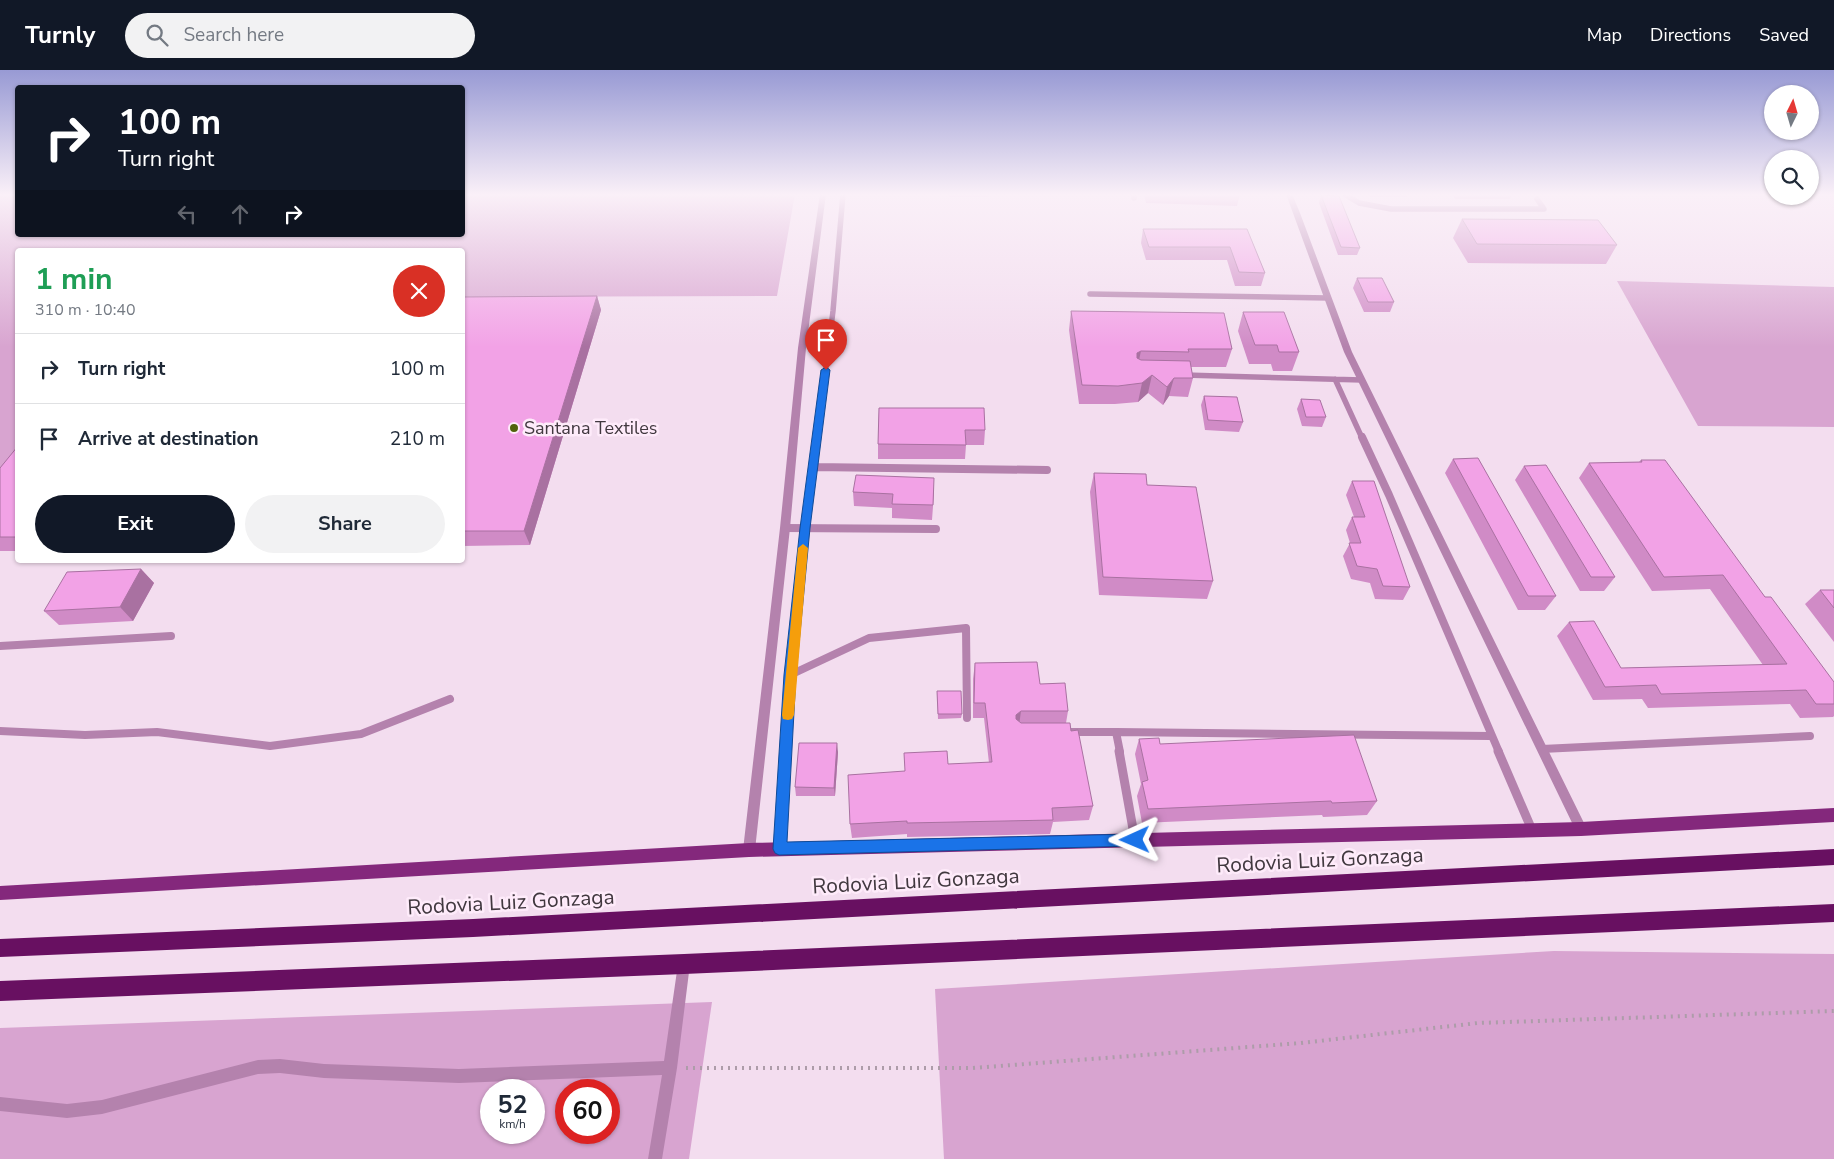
<!DOCTYPE html>
<html lang="en">
<head>
<meta charset="utf-8">
<style>
  body { margin:0; font-family:"Nunito Sans",sans-serif; background:#f2f2f3; color:#1f2937; height:100vh; display:flex; flex-direction:column; font-size:19px; white-space:nowrap }
  * { box-sizing:border-box; margin:0 }
  p { font-size:16px; color:#747a83 }
  .icon { flex:none; width:28px; height:28px; fill:none; stroke:currentColor; stroke-width:2; stroke-linecap:round; stroke-linejoin:round }
  .map { position:relative; flex:1; overflow:hidden }
  .drawer { position:absolute; left:15px; top:178px; width:450px; height:315px; display:flex; flex-direction:column; background:#fff; border-radius:5px; box-shadow:0 1px 4px #0004 }
  .drawer>* { flex:none }
  .hud { position:absolute; left:15px; top:15px; width:450px; height:152px; border-radius:5px; box-shadow:0 1px 4px #0004; background:#111827; color:#fff; overflow:hidden }
  .needle { width:32px; rotate:5deg }
  .fabs { position:absolute; left:1764px; top:15px; display:grid; gap:10px }
  .fabs a { display:grid; place-items:center; width:55px; height:55px; border-radius:50%; background:#fff; box-shadow:0 1px 4px #0004; font-size:25px }
  .speed { position:absolute; left:480px; top:1009px; display:flex; gap:10px; font-size:25px; font-weight:700; text-align:center }
  .speed>* { display:grid; place-content:center; width:65px; height:65px; border-radius:50%; background:#fff; box-shadow:0 1px 4px #0004; line-height:1 }
  .speed small { font-size:12px; font-weight:400 }
  .speed .limit { border:8px solid #d22; background:#fff; color:#111 }
  .pin { position:absolute; display:grid; place-items:center; width:42px; height:42px; color:#fff; margin:-51px -21px; border-radius:50% 50% 50% 0; rotate:-45deg; box-shadow:0 0 5px #0007 }
  .pin .icon { rotate:45deg }
  .me { position:absolute; width:55px; margin:-28px; rotate:269deg; stroke-linejoin:round; filter:drop-shadow(0 0 4px #0008) }
  .turn { display:flex; align-items:center; gap:18px; height:105px; padding:0 20px; font-size:22px }
  .turn .icon { width:65px; height:65px; stroke-width:2.5 }
  .turn b { display:block; font-size:35px; line-height:42px }
  .lanes { display:flex; align-items:center; height:48px; padding:0 20px; background:#0003; justify-content:center; gap:25px; direction:ltr }
  .lanes .off { opacity:.35 }
  .round { display:grid; place-items:center; flex:none; width:52px; height:52px; border-radius:26px; background:#f2f2f3 }
  .headline { display:flex; align-items:center; justify-content:space-between; height:85px; padding:0 20px }
  h1 { font-size:30px; font-weight:700; line-height:38px; color:#1e9e55 }
  .action { display:flex; gap:10px; margin-top:auto; padding:10px 20px }
  .action a { flex:1; height:58px; border-radius:30px; background:#111827; color:#fff; font-size:20px; font-weight:700; line-height:58px; text-align:center }
  .action a+a { background:#f2f2f3; color:#1f2937 }
  ul { padding:0; list-style:none }
  li { display:flex; align-items:center; gap:15px; height:70px; padding:0 20px; border-top:1px solid #e0e1e3 }
  li div { flex:1 }
  li b { display:block; font-size:19px }
  li em { font-style:normal }
  header { display:flex; align-items:center; gap:30px; box-sizing:border-box; height:70px; padding:0 25px; background:#111827; color:#fff }
  header strong { font-size:24px }
  nav { display:flex; gap:28px; margin-inline-start:auto; font-size:18px }
  .search { width:350px; height:45px; background:#f2f2f3; display:flex; align-items:center; gap:12px; box-sizing:border-box; padding:0 18px; border-radius:28px; color:#747a83; font-size:19px }
  .map>svg:first-child { display:block }
  .green { fill:#d8a4d0; fill-rule:evenodd }
  .lines { fill:none; stroke-linecap:round; stroke-linejoin:round }
  .path-far1 { stroke:#ad9ca9; stroke-width:2.5; stroke-dasharray:1 3; stroke-linecap:butt }
  .path { stroke:#ad9ca9; stroke-width:4; stroke-dasharray:2 5; stroke-linecap:butt }
  .lane-far2 { stroke:#b482ad; stroke-width:5.5 }
  .lane-far1 { stroke:#b482ad; stroke-width:8 }
  .lane { stroke:#b482ad; stroke-width:9 }
  .street { fill:#b482ad; fill-rule:evenodd }
  .primary { fill:#84287c; fill-rule:evenodd }
  .highway { fill:#681061; fill-rule:evenodd }
  .wall { fill:#d08bc6 }
  .shaded-wall { fill:#a971a1 }
  .building { fill:#f2a2e6; stroke:#a971a1 }
  .route { fill:#1a73e8; stroke:#114b97 }
  .slow { fill:#f59e0b }
  .poi-dot { fill:#50620a; stroke:#feebfa; stroke-width:2 }
  .labels { text-anchor:middle; dominant-baseline:central; stroke-width:5; stroke-linejoin:round; paint-order:stroke }
  .poi-label { font-size:18px; fill:#41383f; stroke:#feebfa; text-anchor:start }
  .near-street-label { font-size:21px; fill:#41383f; stroke:#feebfa }
</style>
</head>
<body>
<header>
<strong>Turnly</strong>
<div class="search"><svg class="icon" aria-label="search" viewBox="0 0 24 24"><circle cx="10" cy="10" r="6"/><path d="M15 15l6 6"/></svg>Search here</div>
<nav><a>Map</a><a>Directions</a><a>Saved</a></nav>
</header>
<div class="map">
<svg width="1834" height="1089" viewBox="0 0 1834 1089">
  <rect width="100%" height="100%" fill="#f3ddef"/>
  <path class="green" d="M0,124H17L18,165H462L463,124H795L777,226L463,227L462,180H18L17,388L0,409Z
    M1617,211L1834,217V357L1698,356Z
    M1554,881L1834,884V1089H944L935,919Z
    M712,932L689,1089H0V958ZM491,1020H534V1062H491ZM566,1020H609V1062H566Z"/>
  <g class="lines">
    <path class="path-far1" d="M0,127L3,124"/>
    <path class="path" d="M686,998H973L1301,973L1478,953L1834,941"/>
    <path class="lane-far2" d="M1134,124V128
      M1344,124L1359,133L1391,139H1544L1537,129
      M1090,224L1328,228
      M1184,305L1362,310
      M1335,309L1362,368
      M817,368L833,241L843,124"/>
    <path class="lane-far1" d="M1362,367L1389,425L1499,682
      M814,397L1047,400
      M785,458L936,459
      M0,576L171,566
      M790,605L869,568L966,558L967,648
      M0,661L85,665L157,662L270,676L361,664L450,629
      M1071,662H1116L1120,682
      M1116,662L1490,666
      M1542,679L1810,666
      M785,682C792,577 803,472 817,367"/>
    <path class="lane" d="M1119,681L1135,770
      M1498,681L1532,760
      M779,779L785,681"/>
    <path class="street" d="M820,124H826L806,278L790,458L755,780L753,784L749,785L745,784L743,780L780,458L798,278Z
      M1286,124H1292L1300,143L1352,282L1585,755L1587,759L1585,763L1581,764L1577,763L1344,282Z
      M684,888L689,889L690,894L677,998L662,1089H648L662,1005L459,1013L324,1008L280,1003L258,1004L102,1044L67,1048L0,1041V1027L67,1034L102,1030L258,990L280,989L324,994L459,999L664,991L678,894L679,889Z"/>
    <path class="primary" d="M1834,738V752L1581,766L749,787L0,830V816L749,773L1581,752Z"/>
    <path class="highway" d="M1834,779V795L473,867L0,887V869L473,849Z
      M1834,834V852L684,904L0,931V911L684,884Z"/>
  </g>
  <path class="wall" d="M949,124H989V127H949Z
    M1144,124H1240L1237,136L1146,133Z
    M1368,124H1408L1407,127H1370Z
    M1452,124H1512L1510,129H1455Z
    M1321,125L1360,178L1357,185H1338L1319,133Z
    M1462,149L1617,175L1606,194L1468,193L1453,168Z
    M1143,159H1247L1265,203L1261,216H1235L1227,190H1146L1141,173Z
    M1357,208L1394,232L1390,242H1364L1353,218Z
    M597,226L601,240L530,475L462,476V227Z
    M1071,241L1232,279L1226,297H1191L1193,308L1188,327L1169,326L1163,335L1148,323L1138,332L1115,334H1079L1069,260Z
    M1243,242L1299,282L1292,301H1273L1271,294H1249L1238,261Z
    M1204,326L1243,352L1239,362L1205,360L1201,335Z
    M1301,329L1326,347L1322,357L1302,356L1297,339Z
    M879,338L985,360L984,375H966L965,389H878V374Z
    M18,376V481H0V398Z
    M1453,389L1556,526L1545,540H1518L1445,403Z
    M1641,390L1765,527L1834,612V646L1833,647L1800,648L1790,634L1648,638L1642,629L1593,630L1557,566L1569,552L1621,598L1763,595L1710,519L1652,521L1579,408L1589,393L1639,392Z
    M1524,396L1615,507L1604,521H1580L1515,410Z
    M1094,403L1213,511L1207,529L1099,525L1090,422Z
    M1352,411L1410,517L1403,530L1375,529L1370,513L1351,509L1343,486L1350,473L1346,460L1352,447H1354L1346,425Z
    M853,422L934,423L932,450L892,448V438L854,436Z
    M141,499L154,513L133,551L59,555L44,541Z
    M1820,520H1834V572L1805,534Z
    M975,593L1040,614L1068,641L1066,653L1071,661L1093,736L1089,750L1053,752L1050,764L907,767V764L852,768L850,754L905,701L989,693L984,648H973V609Z
    M937,621L962,644L961,648L938,649Z
    M1139,669L1160,674L1377,731L1367,745L1323,747L1322,745L1142,753L1137,726L1141,714L1135,684Z
    M838,682L835,726H796L795,717Z"/>
  <path class="shaded-wall" d="M597,226L601,240L530,475L524,461Z
    M1141,281L1137,299V283Z
    M1152,305L1148,323L1138,332L1142,313Z
    M1174,308L1169,326L1163,335L1167,317Z
    M141,499L154,513L133,551L120,537Z
    M1021,641L1019,656L1014,660L1016,645Z
    M837,673L838,682L835,726L834,718Z"/>
  <path class="building" d="M1321,125L1339,126L1360,178L1341,177Z
    M1462,149L1598,150L1617,175L1477,174Z
    M1143,159H1247L1265,203L1239,202L1230,177H1149Z
    M1357,208H1382L1394,232H1368Z
    M597,226L524,461H462V227Z
    M1071,241L1224,243L1232,279H1188L1189,282L1141,281L1137,283V288L1141,290L1190,291L1193,308H1174L1167,317L1152,305L1142,313L1118,316L1082,315Z
    M1243,242H1284L1299,282H1279L1277,275H1255Z
    M1204,326L1237,327L1243,352L1208,350Z
    M1301,329L1320,330L1326,347H1306Z
    M879,338H984L985,360H965L966,375L878,374Z
    M18,376V467H0V398Z
    M1478,388L1556,526H1528L1453,389Z
    M1641,390H1665L1765,527H1771L1834,612V634H1816L1806,620L1661,624L1656,615L1605,617L1569,552L1594,551L1621,598L1787,594L1723,505L1664,507L1589,393L1642,392Z
    M1546,395L1615,507H1591L1524,396Z
    M1094,403L1146,404L1147,415L1196,417L1213,511L1103,507Z
    M856,405L934,408L933,435L892,434L893,424L853,422Z
    M1352,411H1374L1410,517L1383,516L1377,499L1357,496L1349,473H1361L1352,447H1365Z
    M141,499L120,537L44,541L67,502Z
    M1820,520H1834V538Z
    M1037,592L1040,614L1065,613L1068,641H1021L1016,645V649L1021,653H1070L1071,661L1078,660L1093,736L1052,738L1053,750L907,753V751L850,754L848,705L905,701L904,683L947,681L948,694L992,692L985,633H974L975,593Z
    M937,621H961L962,644H938Z
    M1354,665L1377,731L1332,733L1331,731L1148,739L1142,712L1148,710L1139,669L1159,668L1160,674Z
    M799,673H837L834,718L795,717Z"/>
  <linearGradient id="sky" x2="0" y2="1"><stop stop-color="#989ad4"/><stop offset="0.45" stop-color="#faf0f8"/><stop offset="1" stop-color="#faf0f8" stop-opacity="0"/></linearGradient>
  <rect width="1834" height="277" fill="url(#sky)"/>
  <path class="route" d="M826,297L830,300L810,458L796,605L787,772L1135,764L1140,766L1142,770L1140,775L1135,776L779,785L775,783L773,779L784,605L800,458L821,300Z"/>
  <path class="slow" d="M803,474L808,478L794,645L792,649L788,650L783,649L782,645L798,478Z"/>
  <circle class="poi-dot" cx="514" cy="358" r="5"/>
  <g class="labels">
    <g class="poi-label">
      <text x="524" y="358">Santana Textiles</text>
    </g>
    <g class="near-street-label">
      <text transform="translate(1320 790) rotate(-3)">Rodovia Luiz Gonzaga</text>
      <text transform="translate(916 811) rotate(-3)">Rodovia Luiz Gonzaga</text>
      <text transform="translate(511 832) rotate(-3)">Rodovia Luiz Gonzaga</text>
    </g>
  </g>
</svg>
<div class="fabs">
<a><svg class="needle" viewBox="-14 -14 28 28"><path d="M0-13l5 13h-10z" fill="#e53935"/><path d="M0 13l5-13h-10z" fill="#747a83"/></svg></a>
<a><svg class="icon" aria-label="search" viewBox="0 0 24 24"><circle cx="10" cy="10" r="6"/><path d="M15 15l6 6"/></svg></a>
</div>
<div class="speed"><div>52<small>km/h</small></div><div class="limit">60</div></div>
<div class="pin" style="left:826px;top:300px;background:#d93025"><svg class="icon" aria-label="arrive" viewBox="0 0 24 24"><path d="M6 21V4h12l-3 4 3 4H6"/></svg></div>
<svg class="me" style="left:1135px;top:770px" viewBox="-20 -20 40 40"><path d="M0-17L14 15 0 8-14 15z" fill="#1a73e8" stroke="#fff" stroke-width="4"/></svg>
<div class="hud">
<div class="turn"><svg class="icon" aria-label="right" viewBox="0 0 24 24"><path d="M7 20v-9h11M14 6l5 5-5 5"/></svg><div><b>100 m</b>Turn right</div></div>
<div class="lanes"><svg class="icon off" aria-label="left" viewBox="0 0 24 24"><path d="M17 20v-9H6M10 6l-5 5 5 5"/></svg><svg class="icon off" aria-label="ahead" viewBox="0 0 24 24"><path d="M12 20V5M6 11l6-6 6 6"/></svg><svg class="icon" aria-label="right" viewBox="0 0 24 24"><path d="M7 20v-9h11M14 6l5 5-5 5"/></svg></div>
</div>
<section class="drawer">
<div class="headline"><div><h1>1 min</h1><p>310 m · 10:40</p></div><a class="round" style="background:#d93025;color:#fff"><svg class="icon" aria-label="close" viewBox="0 0 24 24"><path d="M6 6l12 12M18 6L6 18"/></svg></a></div>
<ul>
<li><svg class="icon" aria-label="right" viewBox="0 0 24 24"><path d="M7 20v-9h11M14 6l5 5-5 5"/></svg><div><b>Turn right</b></div><em>100 m</em></li>
<li><svg class="icon" aria-label="arrive" viewBox="0 0 24 24"><path d="M6 21V4h12l-3 4 3 4H6"/></svg><div><b>Arrive at destination</b></div><em>210 m</em></li>
</ul>
<div class="action"><a>Exit</a><a>Share</a></div>
</section>
</div>
</body>
</html>
